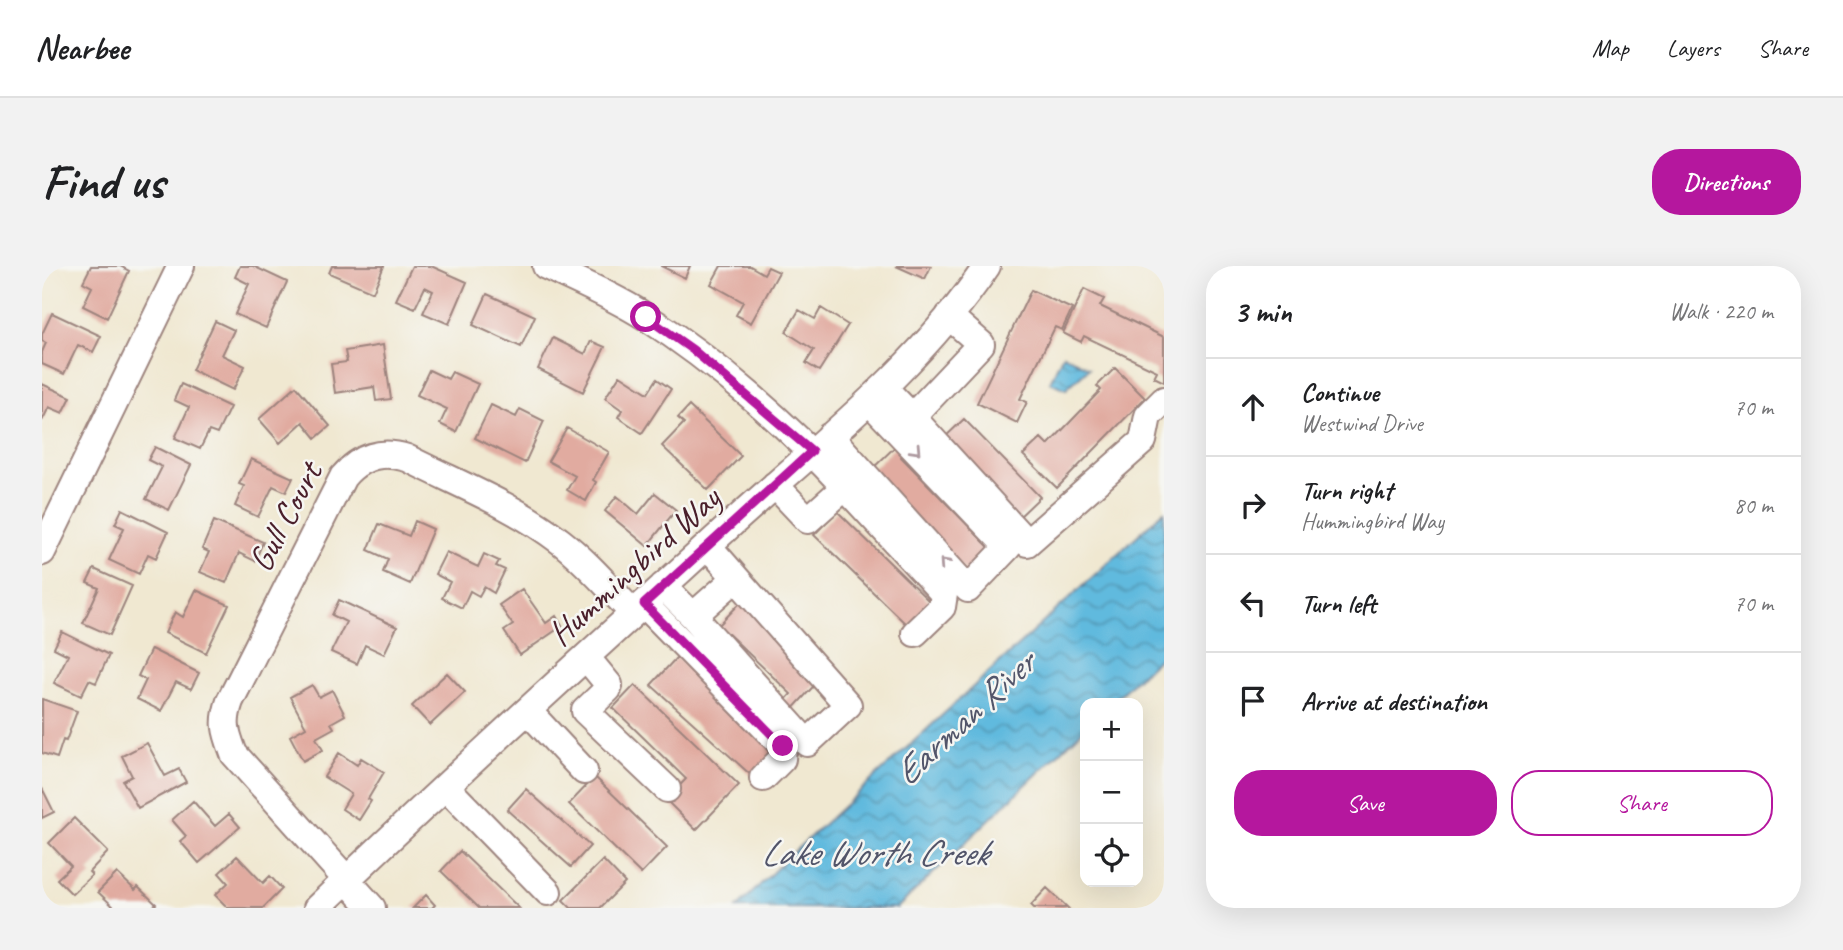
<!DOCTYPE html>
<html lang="en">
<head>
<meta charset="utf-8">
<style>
	body { margin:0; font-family:Caveat,sans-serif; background:#f2f2f2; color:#202124 }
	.controls { position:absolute; right:21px; bottom:21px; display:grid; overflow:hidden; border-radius:14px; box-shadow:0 7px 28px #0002 }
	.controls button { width:63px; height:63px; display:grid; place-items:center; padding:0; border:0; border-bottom:2px solid #e0e0e0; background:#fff; color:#202124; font:35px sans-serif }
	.stop { position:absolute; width:21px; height:21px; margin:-16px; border:5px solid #b5179e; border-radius:50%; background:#fff }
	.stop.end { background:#b5179e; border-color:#fff; box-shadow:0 2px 7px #0008 }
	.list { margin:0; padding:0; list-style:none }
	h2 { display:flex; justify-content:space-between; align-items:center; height:91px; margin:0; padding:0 28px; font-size:30px }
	h2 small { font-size:23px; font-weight:400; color:#757577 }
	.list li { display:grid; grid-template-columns:46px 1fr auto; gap:21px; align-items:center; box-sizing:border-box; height:98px; padding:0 28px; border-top:2px solid #e0e0e0 }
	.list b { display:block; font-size:26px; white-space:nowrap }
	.list p { margin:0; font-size:23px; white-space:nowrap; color:#757577 }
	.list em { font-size:23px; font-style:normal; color:#757577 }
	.actions { display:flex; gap:14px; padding:21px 28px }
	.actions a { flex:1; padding:16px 0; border:2px solid #b5179e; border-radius:28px; text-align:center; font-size:24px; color:#b5179e }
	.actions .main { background:#b5179e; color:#fff }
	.icon { flex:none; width:38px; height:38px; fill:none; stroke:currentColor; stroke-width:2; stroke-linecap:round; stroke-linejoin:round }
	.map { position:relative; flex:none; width:1122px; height:642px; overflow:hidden; border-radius:28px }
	header { display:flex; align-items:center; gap:42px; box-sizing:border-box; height:98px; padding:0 35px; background:#fff; border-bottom:2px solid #e0e0e0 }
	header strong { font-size:33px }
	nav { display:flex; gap:38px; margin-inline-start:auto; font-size:24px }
	.intro { display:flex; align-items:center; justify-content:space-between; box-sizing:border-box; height:168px; padding:0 42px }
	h1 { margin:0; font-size:49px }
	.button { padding:18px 32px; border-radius:28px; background:#b5179e; color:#fff; font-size:24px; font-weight:700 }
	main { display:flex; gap:42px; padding:0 42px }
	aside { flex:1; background:#fff; border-radius:28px; box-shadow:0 7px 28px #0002 }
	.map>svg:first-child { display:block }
	.water { fill:url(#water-waves); stroke:#566c84; stroke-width:2 }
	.building { fill:#e1aba0 }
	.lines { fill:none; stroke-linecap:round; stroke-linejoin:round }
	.minor-casing { stroke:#9d847e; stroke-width:30 }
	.minor { stroke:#fff; stroke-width:26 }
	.oneway { stroke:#ae9aa0 }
	.route { stroke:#b5179e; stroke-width:9 }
	.labels { text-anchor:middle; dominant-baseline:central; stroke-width:5; stroke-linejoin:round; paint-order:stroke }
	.street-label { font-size:35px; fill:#4a1f2b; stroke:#f6f6f2 }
	.water-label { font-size:37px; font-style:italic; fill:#52556a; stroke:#f6f6f2 }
</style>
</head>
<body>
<header>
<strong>Nearbee</strong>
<nav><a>Map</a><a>Layers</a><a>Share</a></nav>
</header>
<div class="intro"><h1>Find us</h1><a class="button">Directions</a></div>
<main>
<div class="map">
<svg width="1122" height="642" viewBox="0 0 1122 642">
	<defs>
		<pattern id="water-waves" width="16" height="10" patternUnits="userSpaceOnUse" patternTransform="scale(1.75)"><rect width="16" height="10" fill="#61bade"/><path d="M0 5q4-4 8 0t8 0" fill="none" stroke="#5297b4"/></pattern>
	</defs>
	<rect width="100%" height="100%" fill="#f6f6f2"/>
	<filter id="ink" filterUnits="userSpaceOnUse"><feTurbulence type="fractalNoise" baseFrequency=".0143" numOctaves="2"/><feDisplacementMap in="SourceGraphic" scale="14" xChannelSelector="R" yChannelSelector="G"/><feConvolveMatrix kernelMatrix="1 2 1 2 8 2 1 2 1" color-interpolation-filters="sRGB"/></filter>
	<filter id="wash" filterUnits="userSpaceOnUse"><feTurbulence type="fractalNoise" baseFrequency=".00686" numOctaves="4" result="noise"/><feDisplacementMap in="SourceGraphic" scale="28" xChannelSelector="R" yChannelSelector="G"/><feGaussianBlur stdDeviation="1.57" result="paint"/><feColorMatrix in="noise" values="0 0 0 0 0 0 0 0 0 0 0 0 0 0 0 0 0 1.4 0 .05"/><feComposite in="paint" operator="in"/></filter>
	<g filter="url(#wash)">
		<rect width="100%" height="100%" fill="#f0e8d1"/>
		<path class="water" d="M1021,88L1047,102L1024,123L1008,116Z
			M1122,245V387L1069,437H1043V462L855,642H695L743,594Z"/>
		<g id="blocks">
			<path class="building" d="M49,0H78L87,5L65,52L41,40L50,21L41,16Z
				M198,0H211L245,16L224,62L193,48L207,18L193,11Z
				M290,0H342L331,26L287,7Z
				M370,0H389L425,16L407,58L381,47L391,25L383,21L373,42L354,34Z
				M619,0H648L643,12Z
				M679,0H708L722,8L726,1L737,6L709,57L694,49L701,36L669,18Z
				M854,0H889L883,13Z
				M1042,23L1062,33L1058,40L1122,71V116L1112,111L1115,105L1042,70L1039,76L1021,67Z
				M989,24L1030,43L1020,64L1013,61L978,133L985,136L975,157L935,137Z
				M445,28L493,50L479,81L431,59Z
				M779,42L806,59L777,105L764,97L772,84L744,66L757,44L773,53Z
				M10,47L59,70L51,86L36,79L22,108L0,98V86L4,77L0,75V68Z
				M173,55L192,64L180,89L203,100L191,124L150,104Z
				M511,72L543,88L549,75L563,81L541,126L496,103Z
				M341,79L349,133L334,135L332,121L293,127L289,98L305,96L303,85Z
				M1073,102L1103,132L1015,222L981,189L999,172L1006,179L1059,124L1055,120Z
				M387,104L406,113L410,106L436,118L414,166L398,158L405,143L375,129Z
				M578,109L606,127L615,113L629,123L600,167L576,151L580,144L563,132Z
				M0,118L29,131L21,147L7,141L0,155Z
				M139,118L188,141L175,168L167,165L158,183L133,172L147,141L132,134Z
				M254,120L288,160L274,172L261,156L238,177L217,153Z
				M449,139L474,151L478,143L502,155L483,197L433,172Z
				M647,140L699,190L666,224L620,180L642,157L636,152Z
				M922,153L998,231L975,253L899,175Z
				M525,162L567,186L551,214L554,216L544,235L525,224L533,210L506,195Z
				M860,174L868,182L859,191L942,276L948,269L956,277L925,307L827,206Z
				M113,181L149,199L127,244L104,233L120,201L106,194Z
				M209,193L251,212L244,226L231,220L216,251L193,240L202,220L197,218Z
				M613,227L634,244L605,280L563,245L575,230L596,248Z
				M80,243L126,266L114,292L106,288L97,308L67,294L82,262L73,258Z
				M795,245L890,338L867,361L772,269Z
				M172,255L221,276L213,295L197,287L184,317L158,306L167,286L160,283Z
				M373,255L391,263L368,318L341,306L346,293L326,284L337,258L367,270Z
				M404,286L436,301L442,288L457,295L454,300L463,304L452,327L442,321L437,330L428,325L420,342L400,332L408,316L393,308Z
				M52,303L90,320L68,369L41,357L57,322L45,317Z
				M480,323L504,357L514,350L520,360L478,389L462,365L471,359L457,339Z
				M154,324L187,339L164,387L123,367L133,346L141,351Z
				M297,334L355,361L342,388L323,379L315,398L289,386L304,356L290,349Z
				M699,336L779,412L747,447L739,439L749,428L677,359Z
				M20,366L67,389L54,417L47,414L39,430L12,417L26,389L12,382Z
				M109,383L157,407L149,423L134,416L119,445L95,433L104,414L96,410Z
				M635,391L735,482L710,510L609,419Z
				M405,407L423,426L388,459L370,440Z
				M270,419L277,431L290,424L303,449L289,457L292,462L274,472L281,484L261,495L248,470L264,461L248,431Z
				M593,419L697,519L654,564L624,534L644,513L571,442Z
				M0,433L35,445L24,475L21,474L15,492L0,487Z
				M105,477L123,510L137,503L144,516L96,542L81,515L90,510L80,490Z
				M297,487L315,499L319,492L342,506L326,533L329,535L317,554L300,543L309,528L282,511Z
				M553,511L625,581L599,608L527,538Z
				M0,522L12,546L0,552Z
				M484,523L548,580L529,601L465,544Z
				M151,535L173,560L187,548L198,561L157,597L138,575L144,570L130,554Z
				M32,552L66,586L47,606L50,609L30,628L15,613L29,600L7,577Z
				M418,585L477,642H437L399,605Z
				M195,590L221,617L228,610L240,623L221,642H186L173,629L186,617L177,607Z
				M561,594L583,617L558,642H529L521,634Z
				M75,607L93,624L96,621L114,638L110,642H73L56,626Z
				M1005,622L1026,642H992L989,639Z
				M384,629L393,639L390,642H371Z"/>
		</g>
	</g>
	<g filter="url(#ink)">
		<use href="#blocks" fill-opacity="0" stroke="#9d847e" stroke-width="2"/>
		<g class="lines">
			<defs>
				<path id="minor" d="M504,0C538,16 573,31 604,51C674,96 747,160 803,221
					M842,122L870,151L939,78L907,50
					M870,151L985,277L1101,175L1106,150L1122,134
					M788,170L926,323L966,281L827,135
					M733,219L766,254L803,221L902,328L900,341L873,367
					M0,286L139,0
					M621,320L651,350L694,312L666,280
					M602,338L741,480L740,493L721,512
					M651,350L765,477L806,439L694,312
					M544,391L567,419L566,423L543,445L625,523
					M486,445L542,505
					M404,521L506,626
					M275,642C409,513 547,388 684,263C775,180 876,103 945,0
					M330,642L192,488C184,466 180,458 188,435L301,211C318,190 340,184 365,192C416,218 473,240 518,275C545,296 567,322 591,347"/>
			</defs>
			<use href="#minor" class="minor-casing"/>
			<use href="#minor" class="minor"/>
		</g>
		<defs><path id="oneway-chevron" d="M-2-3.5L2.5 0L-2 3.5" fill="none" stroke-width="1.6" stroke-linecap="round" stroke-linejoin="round" transform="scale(1.75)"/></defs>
		<g class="oneway">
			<use href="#oneway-chevron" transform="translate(874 184) rotate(47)"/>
			<use href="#oneway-chevron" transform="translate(902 297) rotate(-132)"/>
		</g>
	</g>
	<g class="lines" filter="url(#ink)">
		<path class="route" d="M604,51L651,84L770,185L602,338L741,480"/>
	</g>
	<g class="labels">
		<g class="street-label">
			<text transform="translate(243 251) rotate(-62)">Gull Court</text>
			<text transform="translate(592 300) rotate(-42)">Hummingbird Way</text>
		</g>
		<g class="water-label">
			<text transform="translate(922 452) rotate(-43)">Earman River</text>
			<text x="832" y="586">Lake Worth Creek</text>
		</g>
	</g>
</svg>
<div class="controls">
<button>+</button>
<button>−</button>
<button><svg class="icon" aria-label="locate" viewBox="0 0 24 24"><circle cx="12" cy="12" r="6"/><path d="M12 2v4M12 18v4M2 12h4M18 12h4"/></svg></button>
</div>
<div class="stop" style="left:604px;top:51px"></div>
<div class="stop end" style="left:741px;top:480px"></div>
</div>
<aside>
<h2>3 min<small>Walk · 220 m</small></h2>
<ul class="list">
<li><svg class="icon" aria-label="ahead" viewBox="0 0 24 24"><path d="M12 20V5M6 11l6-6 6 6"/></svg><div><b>Continue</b><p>Westwind Drive</p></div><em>70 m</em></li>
<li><svg class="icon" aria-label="right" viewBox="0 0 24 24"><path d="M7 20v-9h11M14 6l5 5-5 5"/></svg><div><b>Turn right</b><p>Hummingbird Way</p></div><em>80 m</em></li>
<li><svg class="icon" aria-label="left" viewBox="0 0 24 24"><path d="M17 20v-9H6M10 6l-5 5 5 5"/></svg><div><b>Turn left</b></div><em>70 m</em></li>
<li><svg class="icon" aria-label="arrive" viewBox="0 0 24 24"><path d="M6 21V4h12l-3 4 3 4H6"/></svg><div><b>Arrive at destination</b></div></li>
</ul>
<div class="actions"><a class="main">Save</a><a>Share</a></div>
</aside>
</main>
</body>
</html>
